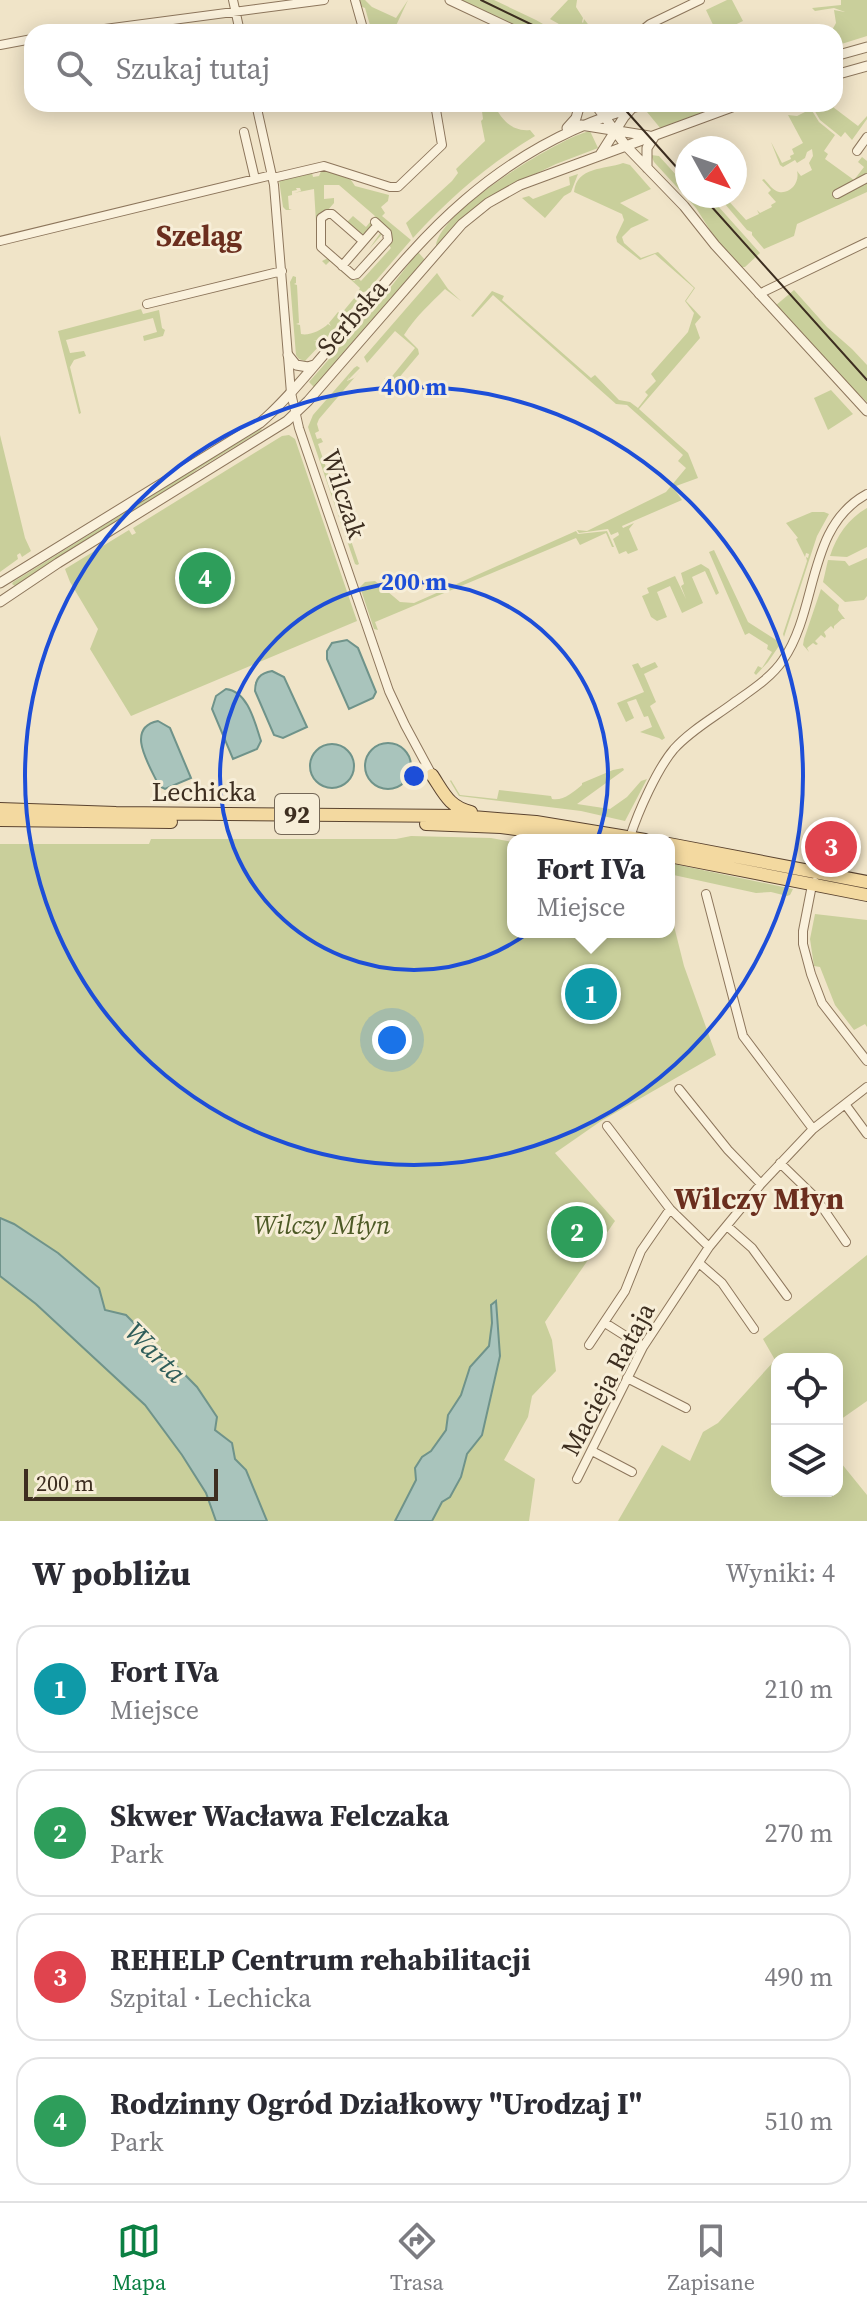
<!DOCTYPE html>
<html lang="pl">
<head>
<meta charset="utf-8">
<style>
	body { margin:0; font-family:"Source Serif 4",serif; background:#f2f2f3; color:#2b2b33 }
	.controls { position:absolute; right:24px; bottom:24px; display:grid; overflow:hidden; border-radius:16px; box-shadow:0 4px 20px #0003 }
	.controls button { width:72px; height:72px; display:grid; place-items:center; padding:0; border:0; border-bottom:2px solid #e1e1e2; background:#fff; color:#2b2b33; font:40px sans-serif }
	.compass { position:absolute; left:675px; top:136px; width:72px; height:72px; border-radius:50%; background:#fff; box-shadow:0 4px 20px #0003; rotate:130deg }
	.scale { position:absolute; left:24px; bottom:20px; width:194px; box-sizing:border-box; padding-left:8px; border:4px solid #3d2e20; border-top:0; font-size:22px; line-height:28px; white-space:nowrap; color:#3d2e20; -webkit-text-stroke:6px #f7eed8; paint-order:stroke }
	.you { position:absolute; left:392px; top:1040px; width:28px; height:28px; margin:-20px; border:6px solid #fff; border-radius:50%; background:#1a73e8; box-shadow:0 0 0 12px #1a73e833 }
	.badge { display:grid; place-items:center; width:52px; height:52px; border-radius:50%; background:#0b8043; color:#fff; font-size:26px; font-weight:700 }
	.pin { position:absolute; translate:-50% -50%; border:4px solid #fff; box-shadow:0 2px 8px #0006 }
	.popup { position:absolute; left:507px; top:834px; width:168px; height:104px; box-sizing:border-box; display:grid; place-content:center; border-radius:16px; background:#fff; filter:drop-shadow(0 2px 6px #0005); font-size:26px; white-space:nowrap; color:#7c7c81 }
	.popup b { font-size:30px; color:#2b2b33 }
	.popup::after { content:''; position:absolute; left:50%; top:100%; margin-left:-16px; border:16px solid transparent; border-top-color:#fff }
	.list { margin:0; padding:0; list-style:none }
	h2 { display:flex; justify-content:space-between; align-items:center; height:104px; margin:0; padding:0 32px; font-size:34px }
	h2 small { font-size:26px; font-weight:400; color:#7c7c81 }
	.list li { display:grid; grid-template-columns:52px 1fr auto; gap:24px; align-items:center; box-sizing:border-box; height:128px; margin:0 16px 16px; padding:0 16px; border:2px solid #e1e1e2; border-radius:24px }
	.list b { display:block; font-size:30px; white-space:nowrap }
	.list p { margin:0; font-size:26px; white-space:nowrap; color:#7c7c81 }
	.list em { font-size:26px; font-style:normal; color:#7c7c81 }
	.icon { flex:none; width:44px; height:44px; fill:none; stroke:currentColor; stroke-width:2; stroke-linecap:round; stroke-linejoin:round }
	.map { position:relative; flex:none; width:867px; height:1521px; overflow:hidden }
	.search { position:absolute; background:#fff; box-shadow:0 4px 20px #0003; left:24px; right:24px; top:24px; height:88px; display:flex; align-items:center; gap:20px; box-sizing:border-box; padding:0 28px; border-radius:24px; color:#7c7c81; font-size:30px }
	.sheet { height:680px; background:#fff }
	nav { display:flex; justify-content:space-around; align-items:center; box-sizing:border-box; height:112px; border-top:2px solid #e1e1e2; background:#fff; font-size:22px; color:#7c7c81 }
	nav a { display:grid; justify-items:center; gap:4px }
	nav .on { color:#0b8043 }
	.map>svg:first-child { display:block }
	.green { fill:#c9cf9b }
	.water { fill:#a9c4bc; stroke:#6f938a; stroke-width:2 }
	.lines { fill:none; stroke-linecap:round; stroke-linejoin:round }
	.minor-casing { stroke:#8d765c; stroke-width:10 }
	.tertiary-casing { stroke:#8d765c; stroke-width:11 }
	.primary-casing { stroke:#5b4430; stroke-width:14 }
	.minor { stroke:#faf1dc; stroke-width:8 }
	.tertiary { stroke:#faf1dc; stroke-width:9 }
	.primary { stroke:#f3d9a0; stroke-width:12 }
	.tram { stroke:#3d2e20; stroke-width:2 }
	.ring { fill:none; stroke:#1d4ed8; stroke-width:4 }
	.labels { text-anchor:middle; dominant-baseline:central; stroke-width:6; stroke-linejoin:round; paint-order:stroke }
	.shield { fill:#f7eed8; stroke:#756857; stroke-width:2 }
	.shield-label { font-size:24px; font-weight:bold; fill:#3d2e20 }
	.street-label { font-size:26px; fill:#3d2e20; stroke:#f7eed8 }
	.park-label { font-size:26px; font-style:italic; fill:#4d5a26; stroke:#f7eed8 }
	.water-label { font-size:28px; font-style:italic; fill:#2f5d5a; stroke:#f7eed8 }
	.quarter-label { font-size:30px; font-weight:bold; fill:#6b2e1e; stroke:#f7eed8 }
	.centre { fill:#1d4ed8; stroke:#f7eed8; stroke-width:4 }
	.ring-label { font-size:24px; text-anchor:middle; font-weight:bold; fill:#1d4ed8; stroke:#f7eed8; stroke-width:6; stroke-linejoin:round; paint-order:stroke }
</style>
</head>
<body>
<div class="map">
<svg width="867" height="1521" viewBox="0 0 867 1521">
	<rect width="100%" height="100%" fill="#f0e4c8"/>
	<path class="green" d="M358,0H365L372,7L396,18L408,0L393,32H372L365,8L360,6Z
		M460,0H494L536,20L557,32H527Z
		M568,0H577L576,7L583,18L582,22L583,23L584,19L594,32L576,27L566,28L550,19Z
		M727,0H732L743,21L720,32L716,31L706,10Z
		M841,0H867V36L835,46V32H831L836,23L834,10L845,12L834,8L815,11L812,8L841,5Z
		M481,104H493C502,119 511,132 530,130L535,136C489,164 450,197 413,238L406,223L452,181L458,173L456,169L485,141L481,121L483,119Z
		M680,104H728L661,129L647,112Z
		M821,104H829L858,126L867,116V119L852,140L845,132L841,137L820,120L813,108Z
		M811,109L819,122L835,135L824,151L828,154L825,159L854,180L864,167L858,162L862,157L867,161V175L863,183L865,186L864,183L867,181V192L797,224L794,236L764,249L752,235V232L747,230L719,197L724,196L746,220L759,214L757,210L760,213L772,207L771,205L776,202L768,193L771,190L762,180L764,179C768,183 773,191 779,192C791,194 800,182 797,171L801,176L812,170L809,163L813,156L812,149L807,152L805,158L797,163L795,160L783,167L780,165L771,142L782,163L791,159L790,156L794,154L792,149L803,143L788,115L797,116Z
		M590,131L598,148L556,164L510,186L436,247C435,214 560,137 590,131Z
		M651,155L659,156L687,187V196H709L760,253L745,267H740L715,238L696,208L654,162Z
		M623,163L630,165L651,189L620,203L649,220L631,228L622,237L624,243L641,258L658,252L695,288L686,301L701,317L695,324L700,338L639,409L688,453L698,478L676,486L675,490L682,500L622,526L623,528L634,523L629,529L638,550L628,554L626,551L619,554L613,539L619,535L618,532L611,535L608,529L579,533L577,530L587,531L666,492L686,468L678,461L683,455L627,405L616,404L493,295L473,317L471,316L492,291L504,296L502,300L591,378L595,375L619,400L630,402L638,408L648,395L645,392L656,381L651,374L688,332L694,313L685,301L694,288L655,254L640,260L617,242L616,237L624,220L622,214L574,192C577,166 604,170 623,163Z
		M322,169L349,177L355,186L389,195L388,201L381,207L385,213L382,216L411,240L367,291L357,294L360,288L330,261L326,265L322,261L328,258L354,281L358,278L361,281L391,248L389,245L393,241L390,232L383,233L369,249L381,232L373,226L362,235L346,223L353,216L366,227L375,216L339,185H324V199L334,198V203L327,211L319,239H317L314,189L294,193L301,191L300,188H296L297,190L292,191V195L288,196L289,209L292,210H286L283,207L279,180L312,173L313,177L319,176Z
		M578,174L571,192L564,196L545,218L522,198L529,196L533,199L570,185L569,177Z
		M418,252L425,260L315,388L309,382L383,297Z
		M437,273L448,289L461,301L445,289C430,304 416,316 404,335L418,349L419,354L392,386L384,378L389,380L415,348L395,331L367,363L364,357Z
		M293,276L296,277V283L294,284L297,285L299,323L296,324L300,325L301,334C309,336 322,330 328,324L331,326L329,323L338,312L341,314L356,296L365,293L323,342L313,340L322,343L305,361L299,359L296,355L290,282Z
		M794,290L827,327L852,349L867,365V402L837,374L775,306Z
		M141,309L143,314L159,310L162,328L165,330L163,336L144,341L143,336L157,332L153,318L66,340L70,353L84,351L86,356L74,360L70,367L81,413L79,414L58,331Z
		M357,366L360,368L348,380L350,375L347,381L354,378L361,370L319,419L317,424L319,431L315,433L317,439L321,438L323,442L318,444L359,564L357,565L355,564L308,427L313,415L354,368Z
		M831,390L853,414L828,430L814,398Z
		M261,429L262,430L198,469L177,485L15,586L12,584L13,582C96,531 177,479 261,429Z
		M0,435L25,538L31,551L22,557L20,553L17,555L18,559L0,572Z
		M289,435L295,439L357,621L131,716L90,649L98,629L70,582L65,569L129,530L132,535L136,533L133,528L282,436Z
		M867,508V547L847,557L830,556C837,535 848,519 867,508Z
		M812,512H824L829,514L817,536L784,637L783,634L807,561L806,557L808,558L809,554L806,553L805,557L796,539L798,538L786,523Z
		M576,531L578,534L607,531L614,547H612L606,533L580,545L576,538L375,622L378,630L374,629L360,587L365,582L375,581L400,602L414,603Z
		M714,550L748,622L781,643L768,662L756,675L754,673L758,666L762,668L772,652L767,649L768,645L749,633L745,635L709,552Z
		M867,558V596L864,600L845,602L823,582L828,560L845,561L849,566Z
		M701,564L709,569L719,593L716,595L705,571L692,577L703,603L682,613L670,586L657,592L667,617L657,621L651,617L642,596L649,593L647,588L675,576L686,599L681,586L684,584L681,573Z
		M821,589L839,605L838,610L845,619H842L834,626V629L831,626L824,632L826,636L825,638L821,635L815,641L818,644L816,645L813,643L807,648L809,652L803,645L804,639Z
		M655,662L658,667L644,674L656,702L650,706L665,738L662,740L659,738L640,732L652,727L648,716L644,717L636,699L627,702L634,718L626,722L617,703L644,692L632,665L638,663L641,668Z
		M623,768L624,770L577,804L610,809L627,797L641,781L647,779L625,821L581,811L459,796L450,781L451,780L460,795L497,799L499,790L551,796L552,799C564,801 573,792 582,785V783L613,770Z
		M411,836L491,838L513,842V932H669V906L684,966L716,1055L601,1121L555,1153L615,1221L545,1322L552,1340L556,1371L532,1396L528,1417L504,1460L535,1479L529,1521H267L246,1470L235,1459L232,1443L215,1430L105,1310L99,1288L58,1253L15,1224L0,1218V844H149L151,839H396Z
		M669,863L793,889L790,895L787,896L771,892L756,893L669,874Z
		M815,914L867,920V1027L865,1024L854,1030L835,1005L820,967L814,966L810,939Z
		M867,1255V1401L837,1422V1359H777V1491H837V1458L867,1495V1521H618L662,1445L690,1461L703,1432L718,1423L775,1360L763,1339Z
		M0,1276L36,1304L145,1405L182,1455L206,1493L216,1521H0Z"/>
	<path class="water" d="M347,640L358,648L376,692L373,698L349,709L327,659V651L332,643Z
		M272,671L284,677L307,727L283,738L274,735L255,691C255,679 260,673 272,671Z
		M226,689C248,691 255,723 261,741L257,749L233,759L212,709L216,696Z
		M158,721L170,728L191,778L165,789L159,786C150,766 124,728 158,721Z
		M365 766a23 23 0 1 1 46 0a23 23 0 1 1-46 0Z
		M310 766a22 22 0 1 1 44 0a22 22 0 1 1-44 0Z
		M0,1218L14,1224L58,1253L99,1288L105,1310L126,1315L197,1387L217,1417L215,1430L232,1443L235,1459L246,1470L267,1521H216L206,1493L182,1455L145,1405L36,1304L0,1276Z
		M496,1301L500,1356L482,1435L467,1454L461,1477L450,1497L442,1502L432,1521H395L416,1480L415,1468L422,1457L431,1451L446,1430L448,1415L461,1395L470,1367L489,1346L492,1323L491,1305Z"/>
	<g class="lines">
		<defs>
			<path id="minor" d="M233,0L240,32
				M355,0L364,32
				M82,32L324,0
				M640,32L650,24L700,0
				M0,45L32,39
				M256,104L274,185L291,393L299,428L389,691L405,725L432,775
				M244,132L255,179
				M857,151L867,137
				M273,178L324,166L390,187H398L442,145L435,104
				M837,194L867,178
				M0,241L272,175
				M363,241L332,214H327L321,218V247L353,275L357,274L388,240L387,233L375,222
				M342,266L374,229
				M759,294L867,242
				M147,304L282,271
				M630,837C638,812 657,769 674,749C690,731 713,718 732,704C750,691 771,678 783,660C819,608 806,527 867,494
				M815,882L812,885L803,931V944L811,974L822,1003L867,1061
				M706,894L743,1036L813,1129
				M679,1089L728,1150L761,1184
				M845,1104L867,1134
				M607,1126L670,1209L709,1247
				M780,1163L816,1198L846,1242
				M727,1226L752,1248L787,1296
				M699,1263L722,1283L754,1329
				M605,1323L643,1347
				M589,1345L625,1291L641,1251L670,1209
				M627,1378L686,1408
				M592,1451L632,1472
				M577,1479L643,1347L709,1247L761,1184L813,1129L867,1087"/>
			<path id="tertiary" d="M450,0L518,32
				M835,56L867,47
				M835,75L867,66
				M595,104L626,146L684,206L715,245L867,411
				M581,125L649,136
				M567,128L576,118L580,104
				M600,155L624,117L632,108
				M647,168V148L654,137
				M288,355L296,365L308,367L314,365
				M0,583L260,423C288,399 310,370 334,343C376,294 416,242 465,200C518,154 579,122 646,104
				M0,602L58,563L287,421L308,401L462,224L488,203L520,185L740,104"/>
			<path id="primary" d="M432,775C444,793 449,807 471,812
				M0,809L116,813L460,816L536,822L645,840
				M0,820L171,822
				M426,824L501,827L593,840
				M669,844L867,882
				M669,856L867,895"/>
		</defs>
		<use href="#minor" class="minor-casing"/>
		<use href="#tertiary" class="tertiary-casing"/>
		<use href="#primary" class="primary-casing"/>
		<use href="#minor" class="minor"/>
		<use href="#tertiary" class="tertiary"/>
		<use href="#primary" class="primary"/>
		<path class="tram" d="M481,0L547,32
			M620,104L687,179
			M702,196L867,380"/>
	</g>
	<g class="ring">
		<circle cx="414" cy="776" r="194"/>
		<circle cx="414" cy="776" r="389"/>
	</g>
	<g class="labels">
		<rect class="shield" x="275" y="794" width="44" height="40" rx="6"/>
		<g class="shield-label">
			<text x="297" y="814">92</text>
		</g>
		<g class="street-label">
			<text transform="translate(352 317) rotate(-49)">Serbska</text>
			<text transform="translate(344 494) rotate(72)">Wilczak</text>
			<text x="204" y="792">Lechicka</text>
			<text transform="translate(608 1379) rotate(-62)">Macieja Rataja</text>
		</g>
		<g class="park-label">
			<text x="322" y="1225">Wilczy Młyn</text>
		</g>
		<g class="water-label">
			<text transform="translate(156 1352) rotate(45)">Warta</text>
		</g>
		<g class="quarter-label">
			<text x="199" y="235">Szeląg</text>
			<text x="759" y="1198">Wilczy Młyn</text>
		</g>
	</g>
	<circle cx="414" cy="776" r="12" class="centre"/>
	<g class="ring-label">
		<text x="414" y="395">400 m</text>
		<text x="414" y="590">200 m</text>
	</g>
</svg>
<div class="controls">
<button><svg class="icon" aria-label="locate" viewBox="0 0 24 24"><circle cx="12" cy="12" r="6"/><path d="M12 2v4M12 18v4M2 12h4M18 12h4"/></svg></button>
<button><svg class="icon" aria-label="layers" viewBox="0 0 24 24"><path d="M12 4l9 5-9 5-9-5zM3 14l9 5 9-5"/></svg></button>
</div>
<svg class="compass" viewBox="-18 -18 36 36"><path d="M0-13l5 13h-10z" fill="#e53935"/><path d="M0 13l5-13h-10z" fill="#7c7c81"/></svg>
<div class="scale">200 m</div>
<div class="you"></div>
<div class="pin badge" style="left:591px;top:994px;background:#0f9aa8">1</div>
<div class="popup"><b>Fort IVa</b>Miejsce</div>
<div class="pin badge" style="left:577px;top:1232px;background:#2e9e5b">2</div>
<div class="pin badge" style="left:831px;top:847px;background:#e0444e">3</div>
<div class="pin badge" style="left:205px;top:578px;background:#2e9e5b">4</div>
<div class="search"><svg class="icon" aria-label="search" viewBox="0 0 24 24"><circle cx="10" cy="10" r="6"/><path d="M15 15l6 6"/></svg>Szukaj tutaj</div>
</div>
<section class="sheet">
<h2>W pobliżu<small>Wyniki: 4</small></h2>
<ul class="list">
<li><span class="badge" style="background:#0f9aa8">1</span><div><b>Fort IVa</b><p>Miejsce</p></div><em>210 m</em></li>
<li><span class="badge" style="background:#2e9e5b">2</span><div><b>Skwer Wacława Felczaka</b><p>Park</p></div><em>270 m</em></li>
<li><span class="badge" style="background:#e0444e">3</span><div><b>REHELP Centrum rehabilitacji</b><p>Szpital · Lechicka</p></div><em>490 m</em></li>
<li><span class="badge" style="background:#2e9e5b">4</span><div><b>Rodzinny Ogród Działkowy &quot;Urodzaj I&quot;</b><p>Park</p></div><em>510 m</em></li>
</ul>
</section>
<nav>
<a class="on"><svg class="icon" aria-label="map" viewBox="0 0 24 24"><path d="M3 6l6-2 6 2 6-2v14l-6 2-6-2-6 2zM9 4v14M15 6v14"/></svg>Mapa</a>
<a><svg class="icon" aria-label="directions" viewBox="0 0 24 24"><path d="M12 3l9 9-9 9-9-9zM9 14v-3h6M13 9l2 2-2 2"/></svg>Trasa</a>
<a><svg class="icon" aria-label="saved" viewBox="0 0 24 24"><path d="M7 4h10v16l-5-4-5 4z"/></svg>Zapisane</a>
</nav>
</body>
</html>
